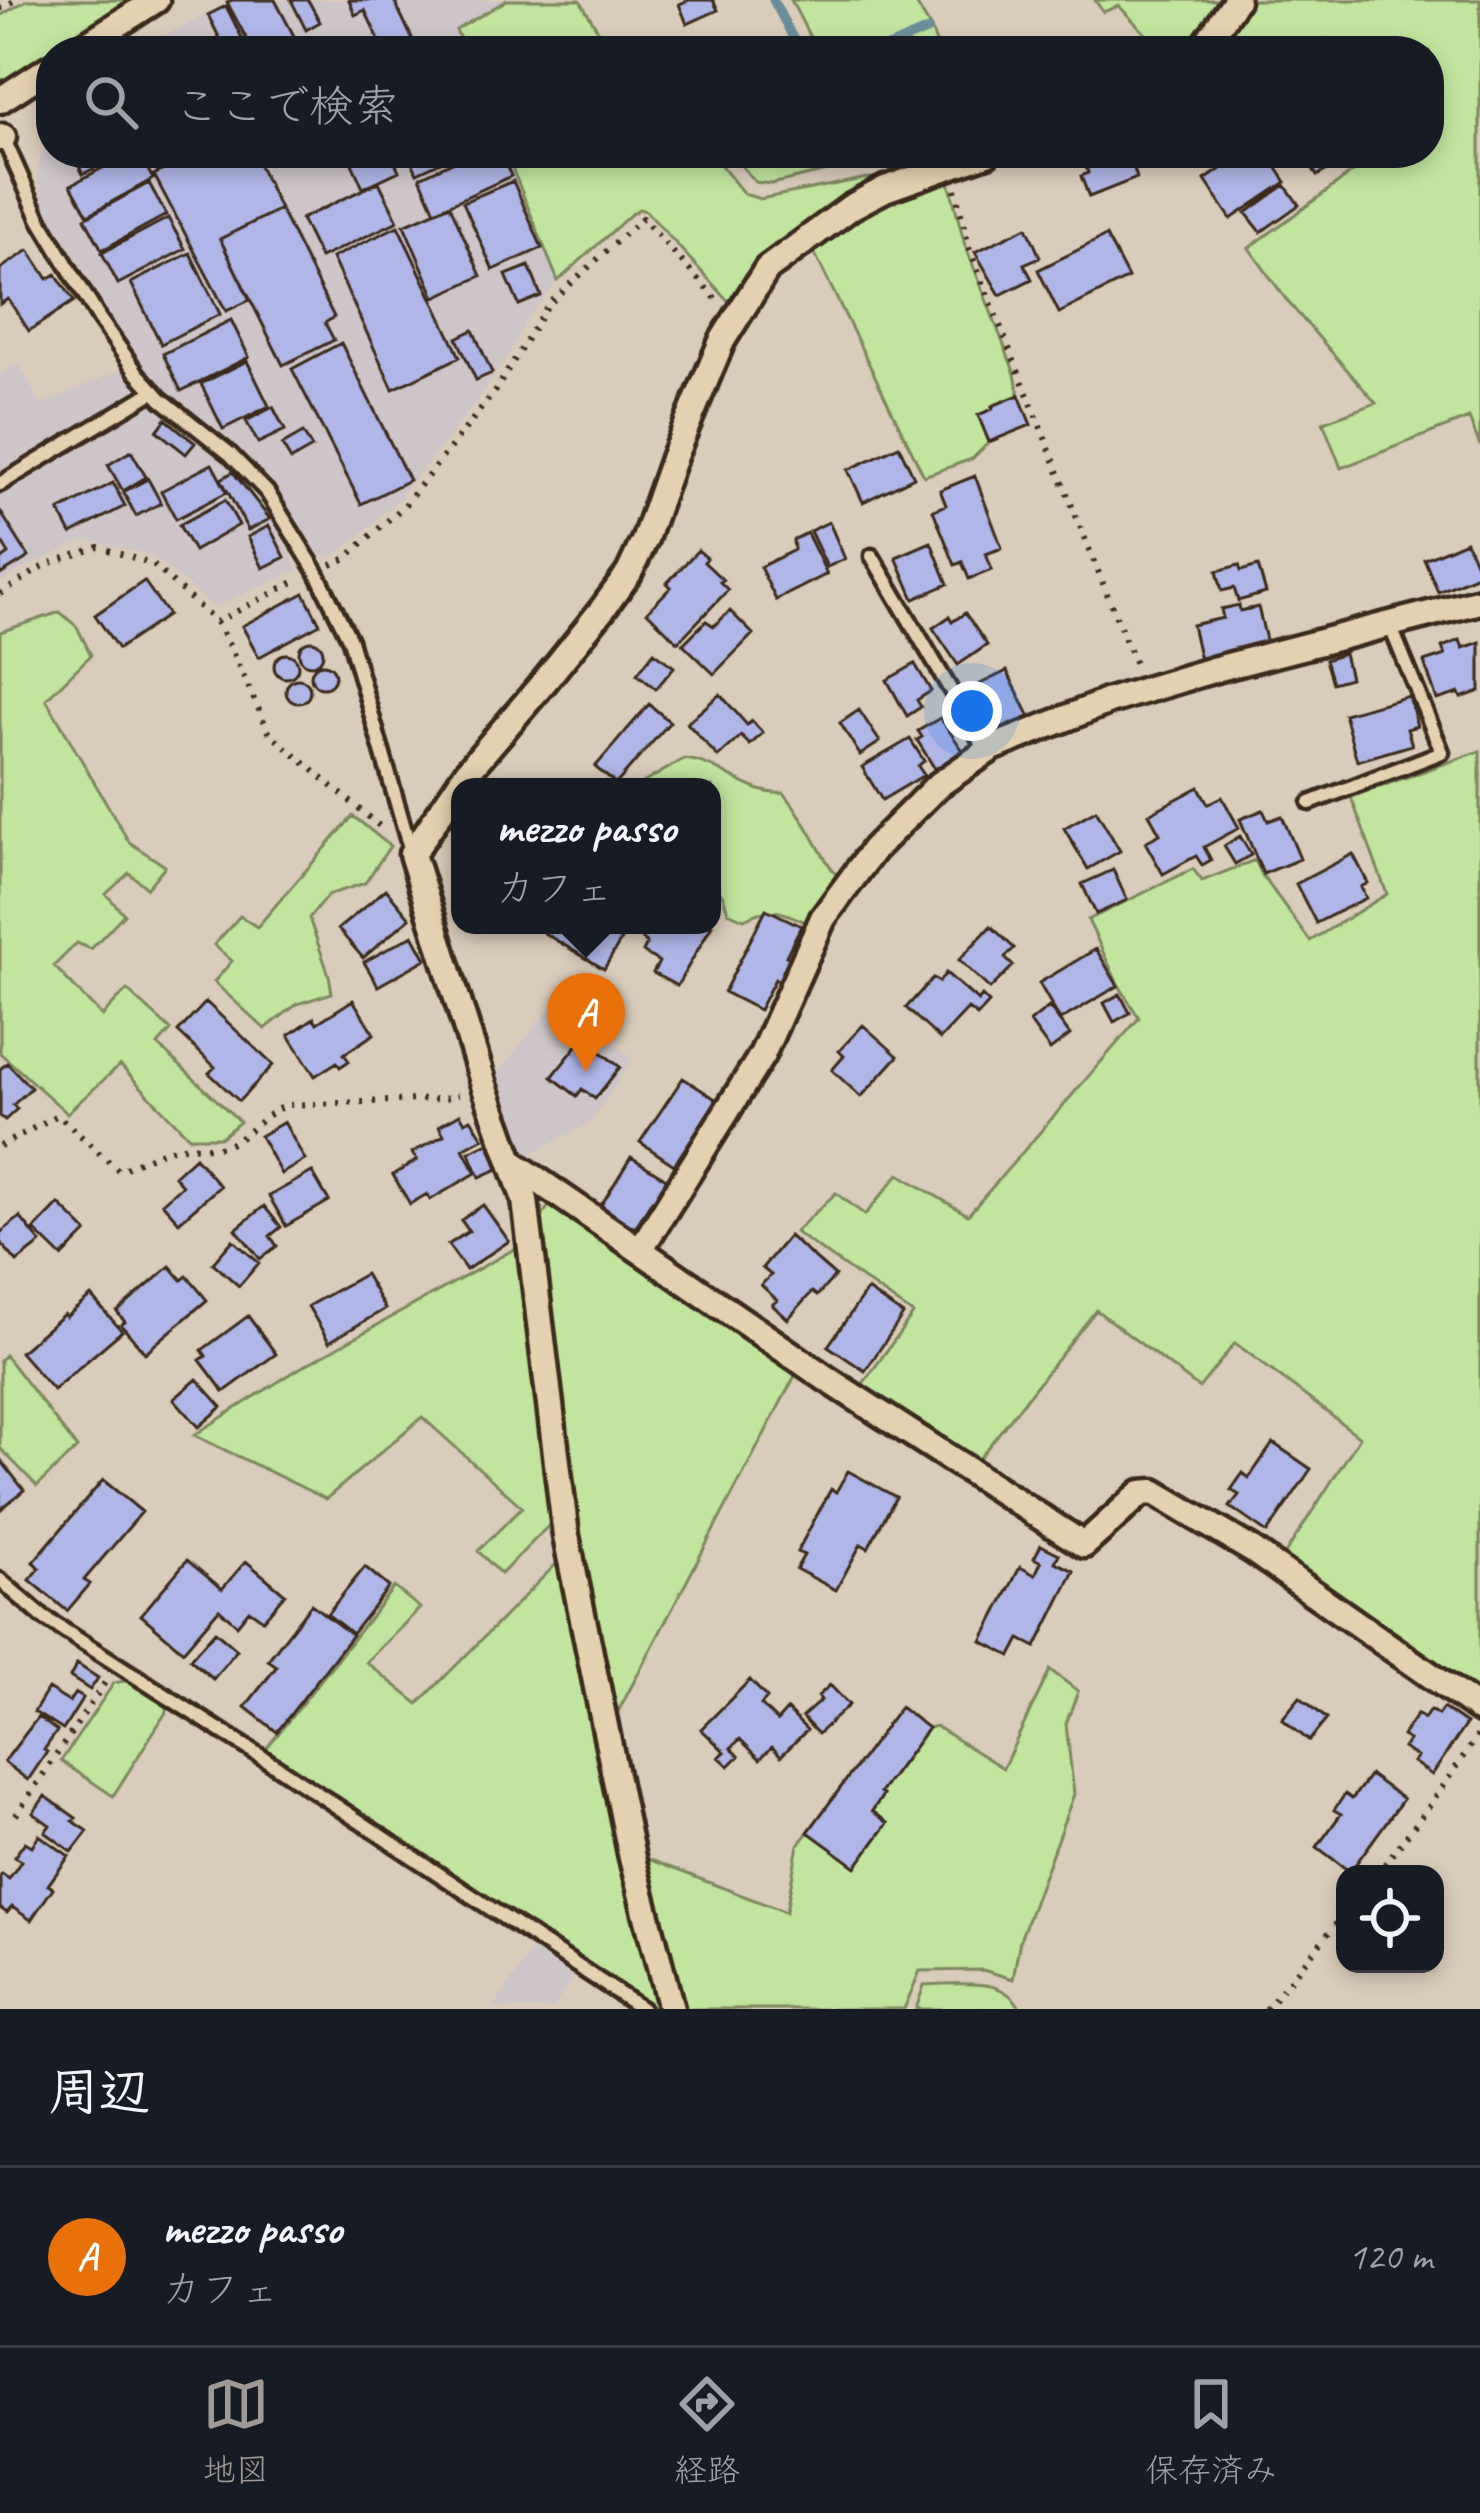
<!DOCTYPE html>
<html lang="ja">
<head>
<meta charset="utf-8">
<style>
	body { margin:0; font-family:Caveat,"Klee One",sans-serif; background:#242831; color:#f1f3f6 }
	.controls { position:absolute; right:36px; bottom:36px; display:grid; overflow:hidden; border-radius:24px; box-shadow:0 6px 18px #0003 }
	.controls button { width:108px; height:108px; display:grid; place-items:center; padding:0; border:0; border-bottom:3px solid #363941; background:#171b24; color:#f1f3f6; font:60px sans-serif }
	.you { position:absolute; left:972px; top:711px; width:42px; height:42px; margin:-30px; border:9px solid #fff; border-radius:50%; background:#1a73e8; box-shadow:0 0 0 18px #1a73e833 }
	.badge { display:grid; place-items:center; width:78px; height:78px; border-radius:50%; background:#9f9995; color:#fff; font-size:39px; font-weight:700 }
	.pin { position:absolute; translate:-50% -99px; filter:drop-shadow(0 3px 6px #0008) }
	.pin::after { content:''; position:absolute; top:63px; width:42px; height:36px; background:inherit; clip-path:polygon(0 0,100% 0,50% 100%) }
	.popup { position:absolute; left:451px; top:778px; width:270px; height:156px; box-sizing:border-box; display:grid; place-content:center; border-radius:24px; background:#171b24; filter:drop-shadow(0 3px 9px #0005); font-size:39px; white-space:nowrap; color:#9ea1a6 }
	.popup b { font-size:45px; color:#f1f3f6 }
	.popup::after { content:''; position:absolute; left:50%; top:100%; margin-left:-24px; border:24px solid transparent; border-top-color:#171b24 }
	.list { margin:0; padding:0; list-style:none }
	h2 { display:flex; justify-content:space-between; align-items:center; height:156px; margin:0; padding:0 48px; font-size:51px }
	h2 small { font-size:39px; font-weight:400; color:#9ea1a6 }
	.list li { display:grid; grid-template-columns:78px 1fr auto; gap:36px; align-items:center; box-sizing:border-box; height:180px; padding:0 48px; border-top:3px solid #363941 }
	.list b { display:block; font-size:45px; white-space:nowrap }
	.list p { margin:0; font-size:39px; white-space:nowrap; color:#9ea1a6 }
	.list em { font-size:39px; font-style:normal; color:#9ea1a6 }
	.icon { flex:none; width:66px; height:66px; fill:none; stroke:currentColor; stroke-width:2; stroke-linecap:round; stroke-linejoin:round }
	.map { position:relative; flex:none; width:1480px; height:2009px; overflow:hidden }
	.search { position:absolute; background:#171b24; box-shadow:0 6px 18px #0003; left:36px; right:36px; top:36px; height:132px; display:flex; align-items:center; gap:30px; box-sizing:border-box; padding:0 42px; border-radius:48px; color:#9ea1a6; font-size:45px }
	.sheet { height:336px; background:#171b24 }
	nav { display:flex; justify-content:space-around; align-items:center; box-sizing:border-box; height:168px; border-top:3px solid #363941; background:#171b24; font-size:33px; color:#9ea1a6 }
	nav a { display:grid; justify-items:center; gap:6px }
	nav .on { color:#9f9995 }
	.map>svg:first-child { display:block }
	.built { fill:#cdc5c8 }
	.green { fill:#c1e59f; stroke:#7e885e; stroke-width:3 }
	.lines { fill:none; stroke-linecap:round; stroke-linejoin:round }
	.stream { stroke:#6b8e9a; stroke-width:9 }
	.building { fill:#b0b6e7; stroke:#3b2a1e; stroke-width:3 }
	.lane-casing { stroke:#3b2a1e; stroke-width:21 }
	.street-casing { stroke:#3b2a1e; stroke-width:33 }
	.path { stroke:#3b2a1e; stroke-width:6; stroke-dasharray:3 9; stroke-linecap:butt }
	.lane { stroke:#e5d1af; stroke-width:12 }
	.street { stroke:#e5d1af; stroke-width:24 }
</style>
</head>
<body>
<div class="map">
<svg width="1480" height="2009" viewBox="0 0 1480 2009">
	<rect width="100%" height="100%" fill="#daccba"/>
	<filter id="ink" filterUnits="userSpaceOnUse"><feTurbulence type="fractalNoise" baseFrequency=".00833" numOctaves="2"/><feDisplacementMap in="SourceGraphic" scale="24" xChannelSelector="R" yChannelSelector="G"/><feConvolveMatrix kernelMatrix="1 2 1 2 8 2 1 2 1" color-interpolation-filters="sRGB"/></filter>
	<g filter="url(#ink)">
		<path class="built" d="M226,0H507L457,30L465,51H140L142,47L222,7Z
			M51,142V153H506L558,281L527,319L510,352L478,400L399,499L357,538L336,554L326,558L314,553L273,488L243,454L158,384L128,347L59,233L42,200L37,175L41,155Z
			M19,364L41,405L122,369L145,398L244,480L277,527L298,570L214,607L151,555L85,540L20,570L0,583V373Z
			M559,998L632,1059L590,1123L522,1158L493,1078Z
			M535,1946L567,1968L565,1973L573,1978L552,2009H493Z"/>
		<path class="green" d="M27,0H139L58,51H51V55L0,87V16Z
			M507,0H580L610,51H465L456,30Z
			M791,0H914L931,29L939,51H817Z
			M1095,0H1225L1189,51H1162L1119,6L1103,12Z
			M1247,0H1480V446L1469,418L1341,468L1323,422L1376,403L1288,302L1249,248L1379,153H1429V51H1334L1328,39L1309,51L1211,50Z
			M506,153H669L676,163L696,153H711L744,194L760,199L867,178H891L733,306L646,211L639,209L630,215L558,281Z
			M731,153H945L943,157C919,166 893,159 867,163C835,168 803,177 771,184L755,182Z
			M948,178L964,242L1015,374L1019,395L992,406L993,409L979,415L989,442L972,459L924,476L811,246L860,211Z
			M60,612L77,627L91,655L46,699L129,842L165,866L147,888L129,873L106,894L124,914L91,949L77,943L54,966L102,1016L127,990L171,1030L158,1045L240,1122L221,1137H189L120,1065L67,1113L0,1053V632Z
			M1480,751V1701L1281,1560L1360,1437L1235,1343L1199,1388L1096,1310L973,1466L860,1388L913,1314L795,1232L836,1193L865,1215L899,1174L968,1215L1139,1018L1117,982L1088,920L1193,869L1202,881L1255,860L1262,875L1310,941L1387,894L1351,797Z
			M684,759C721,762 747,796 784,793C808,821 818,853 840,880L811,925C785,912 772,905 744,919L728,912L723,896L712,882V787H636Z
			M353,816L390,846L365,883L328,895L309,918L329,975L332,993L297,1004L265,1029L214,982L232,961L214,945L240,916L257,927Z
			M557,1203L798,1370L619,1710L607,1691L575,1515L539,1220L549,1206Z
			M520,1246L554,1520L501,1574L478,1551L522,1507L422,1417L326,1499L194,1435L300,1368Z
			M5,1355L77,1448L37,1486L0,1448V1360Z
			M561,1559L605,1789L659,2006L656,2009L266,1749L394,1587L420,1608L366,1662L418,1704Z
			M1050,1670L1078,1691L1066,1724L1074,1794L1020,1940L1013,1979L983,1970L920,1971L904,2009H684L643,1857L786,1912L798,1845L808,1832L856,1866L888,1823L872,1811L883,1796L880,1793L928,1728L935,1726L1003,1768Z
			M130,1680L170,1706L113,1796L61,1761L114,1683Z
			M943,1984C974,1984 1004,1979 1021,2009H916L924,1985Z"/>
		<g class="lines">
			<path class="stream" d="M773,0L800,51
				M879,51L928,30"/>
		</g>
		<path class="building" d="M232,0H275L302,51H253L227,2Z
			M291,0H308L320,22L306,30Z
			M349,0H394L418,51H384L365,10L355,15Z
			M689,0H713L718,10L687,24L679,4Z
			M226,6L246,46L236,51H226L208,15Z
			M1104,36L1108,51H1065L1064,47Z
			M72,153H124L83,174Z
			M130,153H139L153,179L88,215L71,185Z
			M196,153L201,163L223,153H253L280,209L220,239L250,300L226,311L154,175Z
			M362,153H391L399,171L363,188L350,159Z
			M408,153H460L417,173Z
			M472,153H501L511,176L435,211L420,177Z
			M1086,153H1146L1147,156L1132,163L1137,178L1089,197L1081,176L1088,173L1082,155Z
			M1244,153H1267L1286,182L1231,219L1205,180Z
			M1304,153H1348L1350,157L1317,176Z
			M513,181L542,248L493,270L463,202Z
			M379,182L398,221L320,258L301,219Z
			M149,183L166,215L102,250L85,218Z
			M1285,185L1299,205L1261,232L1246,213Z
			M450,205L481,276L435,297L404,225Z
			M280,209L334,317L325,323L334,340L283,365L220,239Z
			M168,218L185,249L118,284L102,253Z
			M398,226L460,357L393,389L332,258Z
			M1027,227L1040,257L1024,264L1032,279L1000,295L975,252Z
			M1106,236L1128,278L1059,313L1038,270Z
			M29,250L48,279L56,274L74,301L29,331L8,299L0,304V269Z
			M190,253L220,314L161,344L131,283Z
			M529,266L541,296L519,305L506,275Z
			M231,320L249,357L181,391L163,354Z
			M473,330L492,373L476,380L457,338Z
			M341,343L409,480L361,504L292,369Z
			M247,361L269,406L223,429L201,384Z
			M1019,395L1031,425L989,442L978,415L993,409L992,406Z
			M273,407L285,430L258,443L246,421Z
			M166,419L195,443L186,454L157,431Z
			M303,433L312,448L291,460L282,445Z
			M899,446L914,477L863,502L848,470Z
			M131,451L146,477L123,491L108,465Z
			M212,464L227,492L176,519L161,491Z
			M233,472L270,519L248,530L221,479Z
			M975,476L1002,548L986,554L992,570L969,579L962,562L955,565L933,510L946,505L940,490Z
			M148,479L161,503L136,516L123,492Z
			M113,483L125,506L71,534L59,511Z
			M225,500L239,525L194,551L179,525Z
			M0,511L29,557L0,575V560L9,554L0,539Z
			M829,522L845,559L827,567L810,531Z
			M269,526L285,557L263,568L248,537Z
			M807,533L827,574L776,600L760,567L794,550L793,540Z
			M1466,541L1480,574L1438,592L1424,559Z
			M931,542L948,584L914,599L896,557Z
			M698,550L707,558L704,562L723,580L720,582L728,590L678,642L647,612L671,587L667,583Z
			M1239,565L1241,571L1258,566L1266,593L1238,601L1234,588L1222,591L1217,571Z
			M144,581L168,615L118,649L95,615Z
			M304,593L320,624L259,657L242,626Z
			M1239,605L1240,611L1258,607L1267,644L1200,660L1192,625L1223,618L1221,609Z
			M730,611L753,634L714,674L683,644L706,621L714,626Z
			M965,613L987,645L958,665L933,628L949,617L952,622Z
			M1460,640L1463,648L1480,642V691L1461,698L1459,693L1437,700L1424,662L1445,655L1442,647Z
			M299 653a12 12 0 1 1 24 0a12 12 0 1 1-24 0Z
			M654,652L674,667L656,689L637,674Z
			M274 666a12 12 0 1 1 24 0a12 12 0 1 1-24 0Z
			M1344,654L1350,678L1332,683L1325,660Z
			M311 676a12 12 0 1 1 24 0a12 12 0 1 1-24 0Z
			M915,664L931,691L917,700L921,707L907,716L887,680Z
			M1007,671L1030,717L999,732L994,720L989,722L972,688Z
			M286 691a12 12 0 1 1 24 0a12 12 0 1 1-24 0Z
			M720,694L747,725L752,721L763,733L750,745L741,736L718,757L687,723Z
			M1409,696L1417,726L1407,729L1412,745L1357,761L1344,714Z
			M649,704L670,722L616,784L595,767Z
			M859,710L880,742L860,755L840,723Z
			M940,718L964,752L935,769L917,740L922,737L918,731Z
			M910,739L924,761L918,766L924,775L882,800L862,767Z
			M1199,787L1208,804L1222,797L1239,828L1204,847L1211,860L1202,865L1196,856L1163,874L1145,842L1160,834L1149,814Z
			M1096,810L1120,851L1088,869L1064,828Z
			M1263,810L1268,821L1282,816L1300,859L1263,874L1240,819Z
			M1240,836L1251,855L1235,864L1224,846Z
			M1353,854L1368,883L1361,887L1366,898L1316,923L1296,884Z
			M1113,870L1127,900L1096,914L1082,884Z
			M386,889L410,918L363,958L338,929Z
			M766,909L801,926L786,956L793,959L782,982L775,979L759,1010L724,992Z
			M549,925H595L621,940L604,969L544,933Z
			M645,925H712L677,986L653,973L659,962L643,952L647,944L639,936Z
			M991,926L1014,948L1005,958L1013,966L990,989L959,960Z
			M413,935L426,959L378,986L364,962Z
			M1096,949L1118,986L1060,1020L1039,983Z
			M946,973L978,1001L982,996L989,1003L977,1016L968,1009L940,1039L906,1008L933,978L939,982Z
			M1120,994L1130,1013L1114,1022L1104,1003Z
			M353,1000L374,1034L344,1054L349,1061L340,1067L337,1062L315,1076L289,1035L314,1018L317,1023Z
			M206,1002L273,1065L239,1101L209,1073L215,1067L178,1032Z
			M1049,1007L1070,1035L1050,1050L1030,1022Z
			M863,1025L898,1056L861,1097L832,1070L844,1056L839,1051Z
			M583,1038L620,1067L595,1099L582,1089L577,1096L552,1077Z
			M7,1063L31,1088L13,1105L17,1109L5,1120L0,1116V1069Z
			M683,1078L717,1100L674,1165L640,1142Z
			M460,1114L465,1122L471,1119L483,1138L463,1149L476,1173L430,1200L427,1194L410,1204L393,1175L417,1160L412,1153L444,1135L439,1126Z
			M284,1122L305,1160L281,1174L260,1136Z
			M491,1142L502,1167L480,1177L469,1152Z
			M195,1157L220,1186L179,1222L162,1203L182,1185L174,1176Z
			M631,1157L671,1182L657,1203L652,1200L635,1228L600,1207Z
			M312,1172L329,1201L286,1226L269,1196Z
			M59,1204L87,1232L62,1257L34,1230Z
			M483,1205L509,1241L466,1270L448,1245L469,1231L461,1220Z
			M264,1206L281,1227L270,1236L277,1246L260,1259L236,1229Z
			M20,1217L41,1243L17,1262L0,1242V1233Z
			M789,1236L835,1276L817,1296L812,1292L788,1319L772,1305L777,1300L761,1285L771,1275L762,1268Z
			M233,1240L259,1263L239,1286L213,1263Z
			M170,1266L182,1280L187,1276L207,1300L145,1353L121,1325L125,1322L117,1312Z
			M365,1274L385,1309L329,1342L308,1306Z
			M867,1290L903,1315L865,1371L828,1346Z
			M91,1296L122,1331L53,1390L20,1352L64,1314L66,1317Z
			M248,1316L276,1354L224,1392L200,1360L206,1356L202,1350Z
			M197,1379L222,1407L199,1427L174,1399Z
			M1273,1443L1311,1469L1267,1533L1230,1507L1239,1495L1231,1490L1243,1473L1249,1478Z
			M0,1459L24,1490L0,1510Z
			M848,1471L896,1497L868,1548L861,1544L836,1590L796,1569L804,1555L797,1552L831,1489L836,1492Z
			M103,1480L142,1512L84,1580L90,1584L67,1611L30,1580L40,1568L33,1562Z
			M1041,1545L1059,1554L1055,1562L1074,1571L1036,1647L1020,1639L1011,1656L982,1641L1020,1567L1035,1575L1041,1562L1034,1558Z
			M187,1560L222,1589L246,1561L285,1594L263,1620L249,1610L237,1625L219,1609L183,1651L141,1615Z
			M365,1567L389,1587L352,1634L327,1614Z
			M311,1604L352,1635L277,1732L245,1707L277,1666L268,1660Z
			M215,1631L237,1650L213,1679L190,1659Z
			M77,1664L98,1678L90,1690L70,1677Z
			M750,1680L767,1698L761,1705L777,1721L787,1710L807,1730L781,1756L772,1747L760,1759L740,1739L731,1748L739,1756L729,1766L719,1757L725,1752L701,1729Z
			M830,1685L849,1705L818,1734L802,1717L821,1700L818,1696Z
			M48,1689L69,1702L75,1693L83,1698L63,1730L34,1712Z
			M1300,1697L1327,1719L1309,1741L1282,1719Z
			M900,1707L928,1728L880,1793L883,1795L872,1811L888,1823L856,1867L808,1832Z
			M1443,1708L1466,1724L1432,1775L1413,1762L1417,1757L1403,1748L1409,1740L1402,1736L1417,1714L1424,1719L1430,1710L1438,1715Z
			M38,1717L57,1731L44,1750L47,1752L28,1780L4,1762Z
			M1370,1775L1403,1799L1350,1872L1317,1847L1341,1814L1334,1810L1345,1794L1352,1799Z
			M45,1796L76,1818L73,1821L88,1831L72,1852L45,1832L50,1825L33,1813Z
			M39,1835L69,1856L48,1885L53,1888L31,1920L12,1907L7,1913L0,1908V1877L2,1874L9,1879L21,1861L14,1857L25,1842L32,1846Z"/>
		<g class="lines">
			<defs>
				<path id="lane" d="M3,137L40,220L100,320L137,373L161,399L230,454L267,492L316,571L350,640L411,852
					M0,484L154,391
					M872,556L987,752
					M1310,803L1442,752L1390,625
					M0,1580L43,1617L276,1766L642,2009"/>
				<path id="street" d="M76,51L156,0
					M1201,51L1236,0
					M0,100L51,67
					M0,138L3,137
					M513,1163L827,1379L1084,1545L1141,1493L1154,1492L1252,1550L1480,1710
					M640,1250L762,1055L823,918L874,849L937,786L992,748L1109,701L1216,669L1480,601
					M671,2009L632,1858L566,1536L525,1200L485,1088L412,854L468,771L544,682L601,611L629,573L645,539L674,456L722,341L767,269L851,207L885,189L987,153"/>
			</defs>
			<use href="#lane" class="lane-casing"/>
			<use href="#street" class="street-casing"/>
			<path class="path" d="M0,9L16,0
				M955,189L970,250L1135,664
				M331,565L345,559L404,506L496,390L548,305L642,218L717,300
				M0,594L47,564L99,547L152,564L216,622L298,580
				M216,622L230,647L270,734L383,829
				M0,1146L58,1115L119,1171C139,1162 161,1150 183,1147C200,1145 216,1151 232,1143C253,1132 265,1112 288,1105L442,1099L458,1095
				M16,1815L108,1678
				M1377,1874L1428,1808L1478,1735
				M1266,2009L1345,1913"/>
			<use href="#lane" class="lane"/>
			<use href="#street" class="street"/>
		</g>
	</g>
</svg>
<div class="controls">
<button><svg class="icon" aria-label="locate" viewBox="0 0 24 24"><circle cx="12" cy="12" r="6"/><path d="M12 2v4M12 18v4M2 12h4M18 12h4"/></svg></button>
</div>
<div class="you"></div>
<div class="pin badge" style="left:586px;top:1072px;background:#e8710a">A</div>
<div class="popup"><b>mezzo passo</b>カフェ</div>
<div class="search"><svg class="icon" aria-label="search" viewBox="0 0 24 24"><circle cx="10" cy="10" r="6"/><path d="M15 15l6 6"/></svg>ここで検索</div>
</div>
<section class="sheet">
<h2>周辺<small></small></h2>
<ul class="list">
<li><span class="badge" style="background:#e8710a">A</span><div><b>mezzo passo</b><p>カフェ</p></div><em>120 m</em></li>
</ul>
</section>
<nav>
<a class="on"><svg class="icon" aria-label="map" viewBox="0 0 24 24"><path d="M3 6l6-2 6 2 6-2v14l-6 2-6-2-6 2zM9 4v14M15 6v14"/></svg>地図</a>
<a><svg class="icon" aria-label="directions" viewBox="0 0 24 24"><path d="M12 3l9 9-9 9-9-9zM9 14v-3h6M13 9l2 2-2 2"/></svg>経路</a>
<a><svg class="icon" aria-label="saved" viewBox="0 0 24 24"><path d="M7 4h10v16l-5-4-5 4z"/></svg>保存済み</a>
</nav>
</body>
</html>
